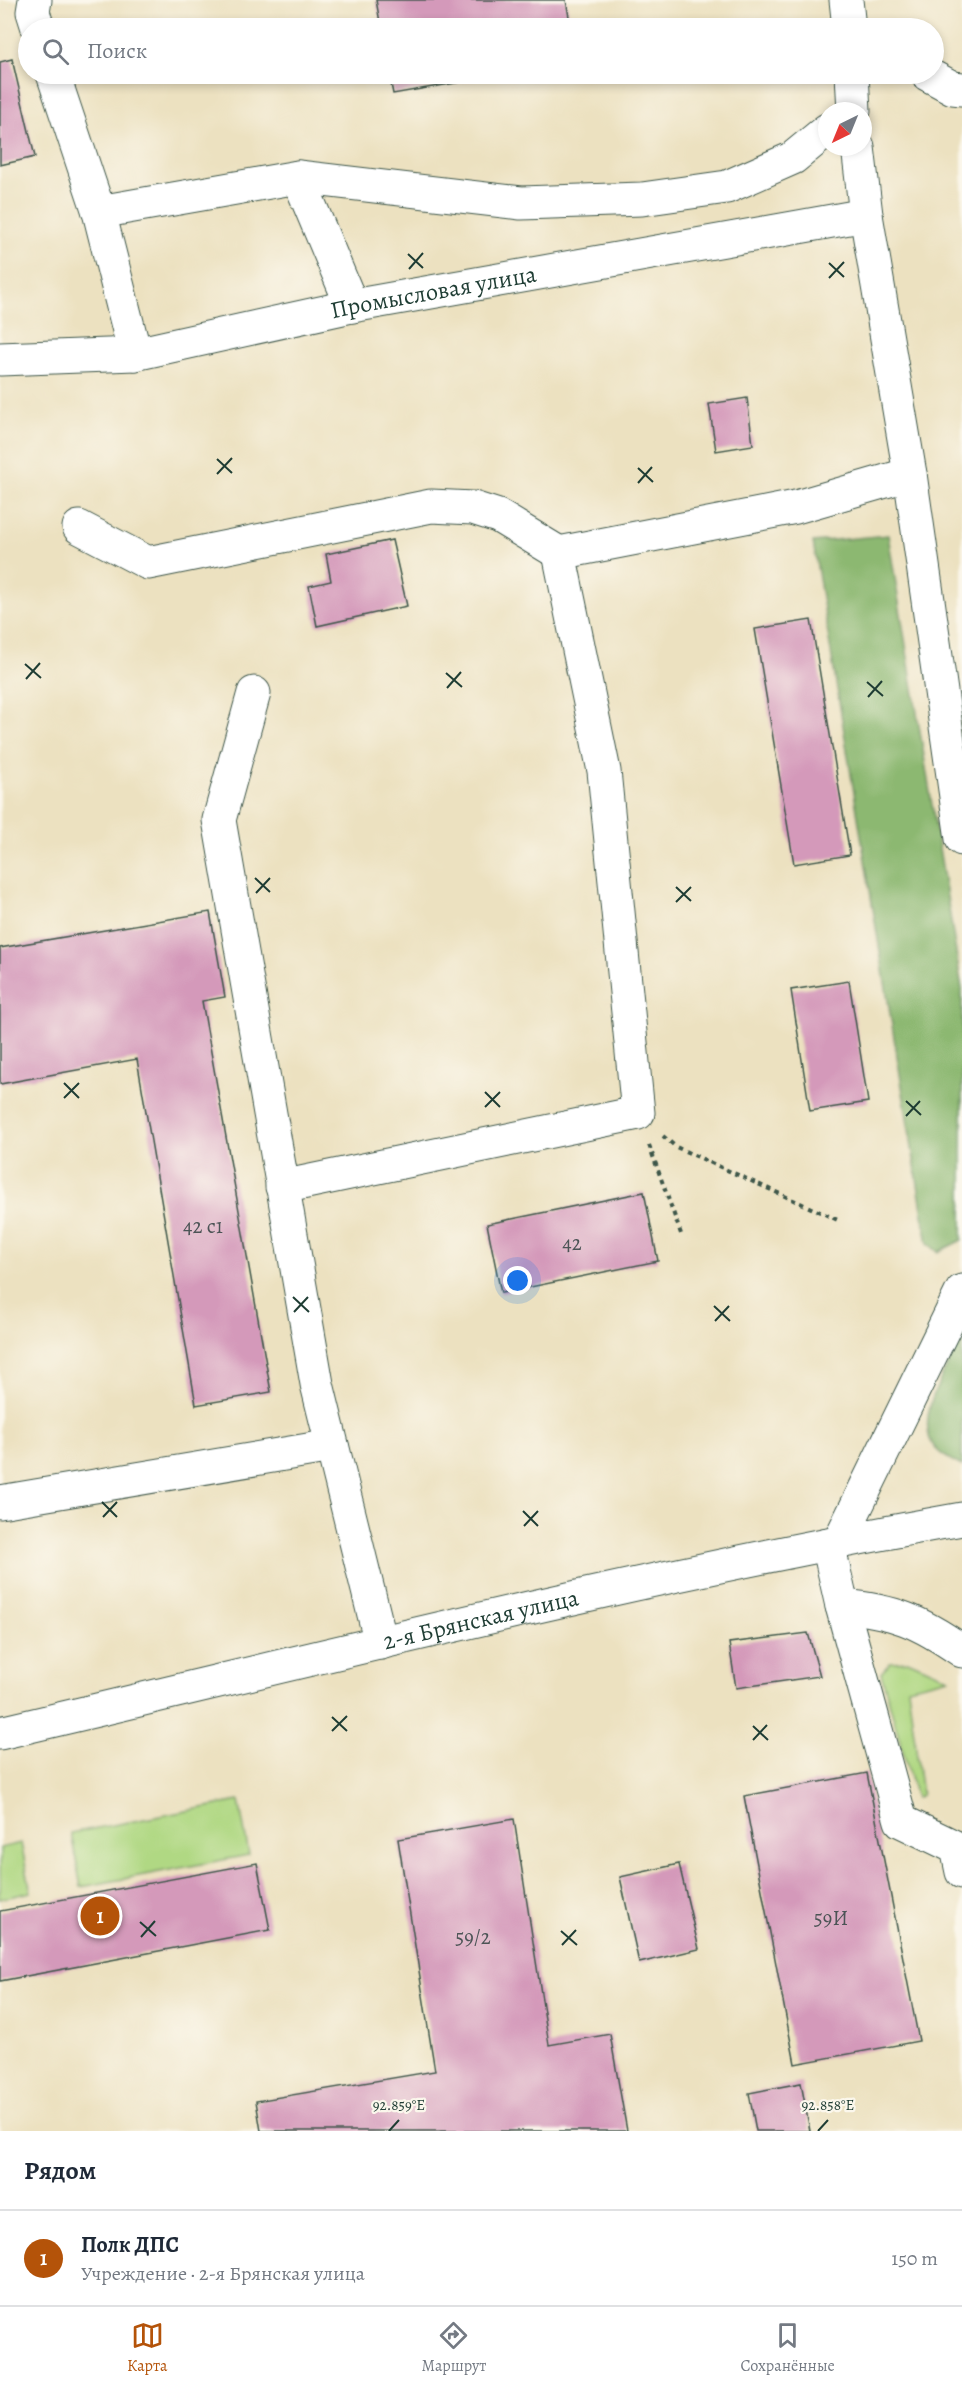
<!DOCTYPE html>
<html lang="ru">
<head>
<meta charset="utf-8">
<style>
	body { margin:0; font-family:Alegreya,serif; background:#f2f2f3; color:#1f2937 }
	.compass { position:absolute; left:818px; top:102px; width:54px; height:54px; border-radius:50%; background:#fff; box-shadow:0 3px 9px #0003; rotate:223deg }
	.you { position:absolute; left:518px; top:1281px; width:21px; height:21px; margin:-15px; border:4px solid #fff; border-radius:50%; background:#1a73e8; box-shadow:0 0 0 9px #1a73e833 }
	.badge { display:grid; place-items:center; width:39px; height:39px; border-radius:50%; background:#b45309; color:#fff; font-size:20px; font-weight:700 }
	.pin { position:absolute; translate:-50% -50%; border:3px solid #fff; box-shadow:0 2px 6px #0006 }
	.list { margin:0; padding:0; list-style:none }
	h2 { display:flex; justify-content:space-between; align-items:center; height:78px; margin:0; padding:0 24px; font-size:26px }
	h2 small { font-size:20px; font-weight:400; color:#747a83 }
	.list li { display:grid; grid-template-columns:39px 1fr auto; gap:18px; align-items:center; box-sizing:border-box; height:96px; padding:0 24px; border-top:2px solid #e0e1e3 }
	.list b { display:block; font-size:22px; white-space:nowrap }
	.list p { margin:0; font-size:20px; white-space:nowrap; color:#747a83 }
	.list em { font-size:20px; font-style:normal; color:#747a83 }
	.icon { flex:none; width:33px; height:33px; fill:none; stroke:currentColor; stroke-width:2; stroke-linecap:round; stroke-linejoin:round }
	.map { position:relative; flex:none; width:962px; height:2131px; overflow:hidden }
	.search { position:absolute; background:#fff; box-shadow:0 3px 9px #0003; left:18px; right:18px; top:18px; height:66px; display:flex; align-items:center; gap:15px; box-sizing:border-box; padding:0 21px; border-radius:33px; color:#747a83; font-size:22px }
	.sheet { height:174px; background:#fff }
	nav { display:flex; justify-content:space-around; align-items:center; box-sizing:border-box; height:84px; border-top:2px solid #e0e1e3; background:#fff; font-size:16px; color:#747a83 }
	nav a { display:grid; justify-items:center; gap:3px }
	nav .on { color:#b45309 }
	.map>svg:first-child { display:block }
	.green { fill:#b0d883; stroke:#688a5c; stroke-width:1.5 }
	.forest { fill:#8cb871; stroke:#567a52; stroke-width:1.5 }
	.building { fill:#d499ba }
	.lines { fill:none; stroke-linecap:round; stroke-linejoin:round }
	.minor-casing { stroke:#3e5649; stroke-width:35 }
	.path { stroke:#3e5649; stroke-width:4; stroke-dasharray:4.5 4.5; stroke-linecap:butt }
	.minor { stroke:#fff; stroke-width:33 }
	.ticks { fill:none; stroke:#1f3d34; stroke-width:2 }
	.labels { text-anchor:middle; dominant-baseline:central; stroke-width:4.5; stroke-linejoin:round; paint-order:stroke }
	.number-label { font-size:21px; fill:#4c5456 }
	.street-label { font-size:24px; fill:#1f3d34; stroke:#fbf7ec }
	.ticks-label { font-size:15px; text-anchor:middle; fill:#1f3d34; stroke:#fbf7ec; stroke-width:4.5; stroke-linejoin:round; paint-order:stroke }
</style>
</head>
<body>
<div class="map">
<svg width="962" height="2131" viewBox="0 0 962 2131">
	<rect width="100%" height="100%" fill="#fbf7ec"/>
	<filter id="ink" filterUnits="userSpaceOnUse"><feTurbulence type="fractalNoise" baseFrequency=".0167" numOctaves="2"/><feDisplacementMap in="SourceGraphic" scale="12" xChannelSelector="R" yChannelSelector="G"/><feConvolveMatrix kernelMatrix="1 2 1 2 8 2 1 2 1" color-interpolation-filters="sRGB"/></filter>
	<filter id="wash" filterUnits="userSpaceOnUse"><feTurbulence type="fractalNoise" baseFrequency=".008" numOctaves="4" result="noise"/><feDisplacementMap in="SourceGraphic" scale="24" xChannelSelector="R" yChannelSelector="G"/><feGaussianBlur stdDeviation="1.35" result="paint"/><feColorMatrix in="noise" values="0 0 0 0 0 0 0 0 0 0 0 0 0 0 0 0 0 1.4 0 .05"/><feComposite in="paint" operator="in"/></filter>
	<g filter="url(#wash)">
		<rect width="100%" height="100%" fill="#ece1c0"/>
		<path class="green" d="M910,1661L949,1678L908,1688L922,1795L916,1798L881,1673L891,1662Z
			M239,1801L249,1855L81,1887L71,1833Z
			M21,1843L31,1892L0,1899V1848Z"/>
		<path class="forest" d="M888,535L962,989V1240L938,1252L928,1243L924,1221L813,542Z
			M962,1339V1466C954,1462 941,1455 935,1448C912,1419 948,1365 962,1339Z"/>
		<g id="blocks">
			<path class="building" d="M376,0H566L571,28H381Z
				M12,59L35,157L0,165V62Z
				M389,74H501V75L393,94Z
				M747,398L753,445L716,451L709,404Z
				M392,540L407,606L317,626L309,586L331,581L326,554Z
				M811,620L850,855L794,864L755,629Z
				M210,912L225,997L202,1001L271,1392L196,1405L137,1059L0,1084V948Z
				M849,981L868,1102L810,1111L791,990Z
				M644,1192L658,1261L501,1293L487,1224Z
				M808,1633L820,1676L736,1688L729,1643Z
				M867,1773L919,2041L795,2064L744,1796Z
				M514,1819L549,2045L610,2034L627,2131H261L256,2101L435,2071L398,1839Z
				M257,1863L270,1930L0,1981V1911Z
				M679,1864L699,1949L639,1963L620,1877Z
				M801,2083L810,2131H756L749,2093Z"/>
		</g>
	</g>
	<g filter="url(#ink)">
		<use href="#blocks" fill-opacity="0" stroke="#3e5649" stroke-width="1.5"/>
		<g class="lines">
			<defs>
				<g id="minor">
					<path d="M35,0L33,12L38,28"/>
					<path d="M846,0L849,28"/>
					<path d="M53,74L99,212L135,354"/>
					<path d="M852,74L854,111"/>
					<path d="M927,74L953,88L962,89"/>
					<path d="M858,147L866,215L910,474L962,839"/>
					<path d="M298,177L521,203L642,199L727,187L793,158L827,130"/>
					<path d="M99,212L298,177L352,306"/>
					<path id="s1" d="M0,359L135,354L352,306L866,215"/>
					<path d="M79,527L148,563L431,506L473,508L498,516L559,553L604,771L638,1113L282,1187"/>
					<path d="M559,553L796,507L910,474"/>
					<path d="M254,693L219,820L317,1384L381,1643"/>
					<path d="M0,1502L332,1446"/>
					<path d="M840,1540L962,1291"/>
					<path d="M828,1544L842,1606L901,1821L957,1848L962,1872"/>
					<path d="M842,1606C895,1611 919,1621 962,1651"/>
					<path id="s2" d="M0,1733C320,1658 639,1576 962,1519"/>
				</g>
			</defs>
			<use href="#minor" class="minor-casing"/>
			<path class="path" d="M663,1136L676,1147L840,1221
				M649,1145L681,1234"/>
			<use href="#minor" class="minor"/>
		</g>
	</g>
	<path class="ticks" d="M408,254L423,268M829,263L844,277M409,269L423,253M829,278L844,262M217,459L232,473M638,468L653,482M217,474L232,458M638,483L652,467M25,664L41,678M446,673L462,687M26,679L40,663M867,682L883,696M447,688L461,672M868,697L882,681M255,878L270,892M676,887L691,901M256,893L270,878M676,902L691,887M64,1083L79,1098M485,1092L500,1107M64,1098L79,1083M906,1101L921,1115M485,1107L500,1092M906,1116L920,1101M293,1297L309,1312M714,1306L730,1321M294,1312L308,1297M715,1321L729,1306M102,1502L117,1517M523,1511L538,1526M103,1517L117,1502M524,1526L538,1511M332,1717L347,1731M753,1726L768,1740M332,1731L347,1716M753,1740L767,1725M140,1922L156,1936M561,1931L577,1945M141,1937L155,1921M562,1945L576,1930M389,2131L399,2120M818,2131L828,2120"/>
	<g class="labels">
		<g class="number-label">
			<text x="203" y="1226">42 с1</text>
			<text x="572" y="1243">42</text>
			<text x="831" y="1918">59И</text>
			<text x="473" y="1937">59/2</text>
		</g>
		<g class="street-label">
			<text stroke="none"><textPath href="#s1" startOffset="440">Промысловая улица</textPath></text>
			<text stroke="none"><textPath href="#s2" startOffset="494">2-я Брянская улица</textPath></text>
		</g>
	</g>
	<g class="ticks-label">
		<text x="399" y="2110">92.859°E</text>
		<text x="828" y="2110">92.858°E</text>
	</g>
</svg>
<svg class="compass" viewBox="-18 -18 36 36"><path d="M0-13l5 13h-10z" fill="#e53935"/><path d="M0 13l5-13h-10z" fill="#747a83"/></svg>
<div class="you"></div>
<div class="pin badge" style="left:100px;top:1916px">1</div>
<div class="search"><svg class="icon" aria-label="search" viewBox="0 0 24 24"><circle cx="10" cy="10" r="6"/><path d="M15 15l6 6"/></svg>Поиск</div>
</div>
<section class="sheet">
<h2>Рядом<small></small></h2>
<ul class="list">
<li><span class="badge">1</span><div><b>Полк ДПС</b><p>Учреждение · 2-я Брянская улица</p></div><em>150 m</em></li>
</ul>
</section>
<nav>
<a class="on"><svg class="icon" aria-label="map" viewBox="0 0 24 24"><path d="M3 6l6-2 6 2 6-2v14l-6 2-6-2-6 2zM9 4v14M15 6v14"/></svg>Карта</a>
<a><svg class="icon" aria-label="directions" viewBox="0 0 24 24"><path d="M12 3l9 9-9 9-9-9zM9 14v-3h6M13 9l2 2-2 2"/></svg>Маршрут</a>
<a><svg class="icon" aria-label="saved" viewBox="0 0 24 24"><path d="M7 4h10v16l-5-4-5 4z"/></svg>Сохранённые</a>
</nav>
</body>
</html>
